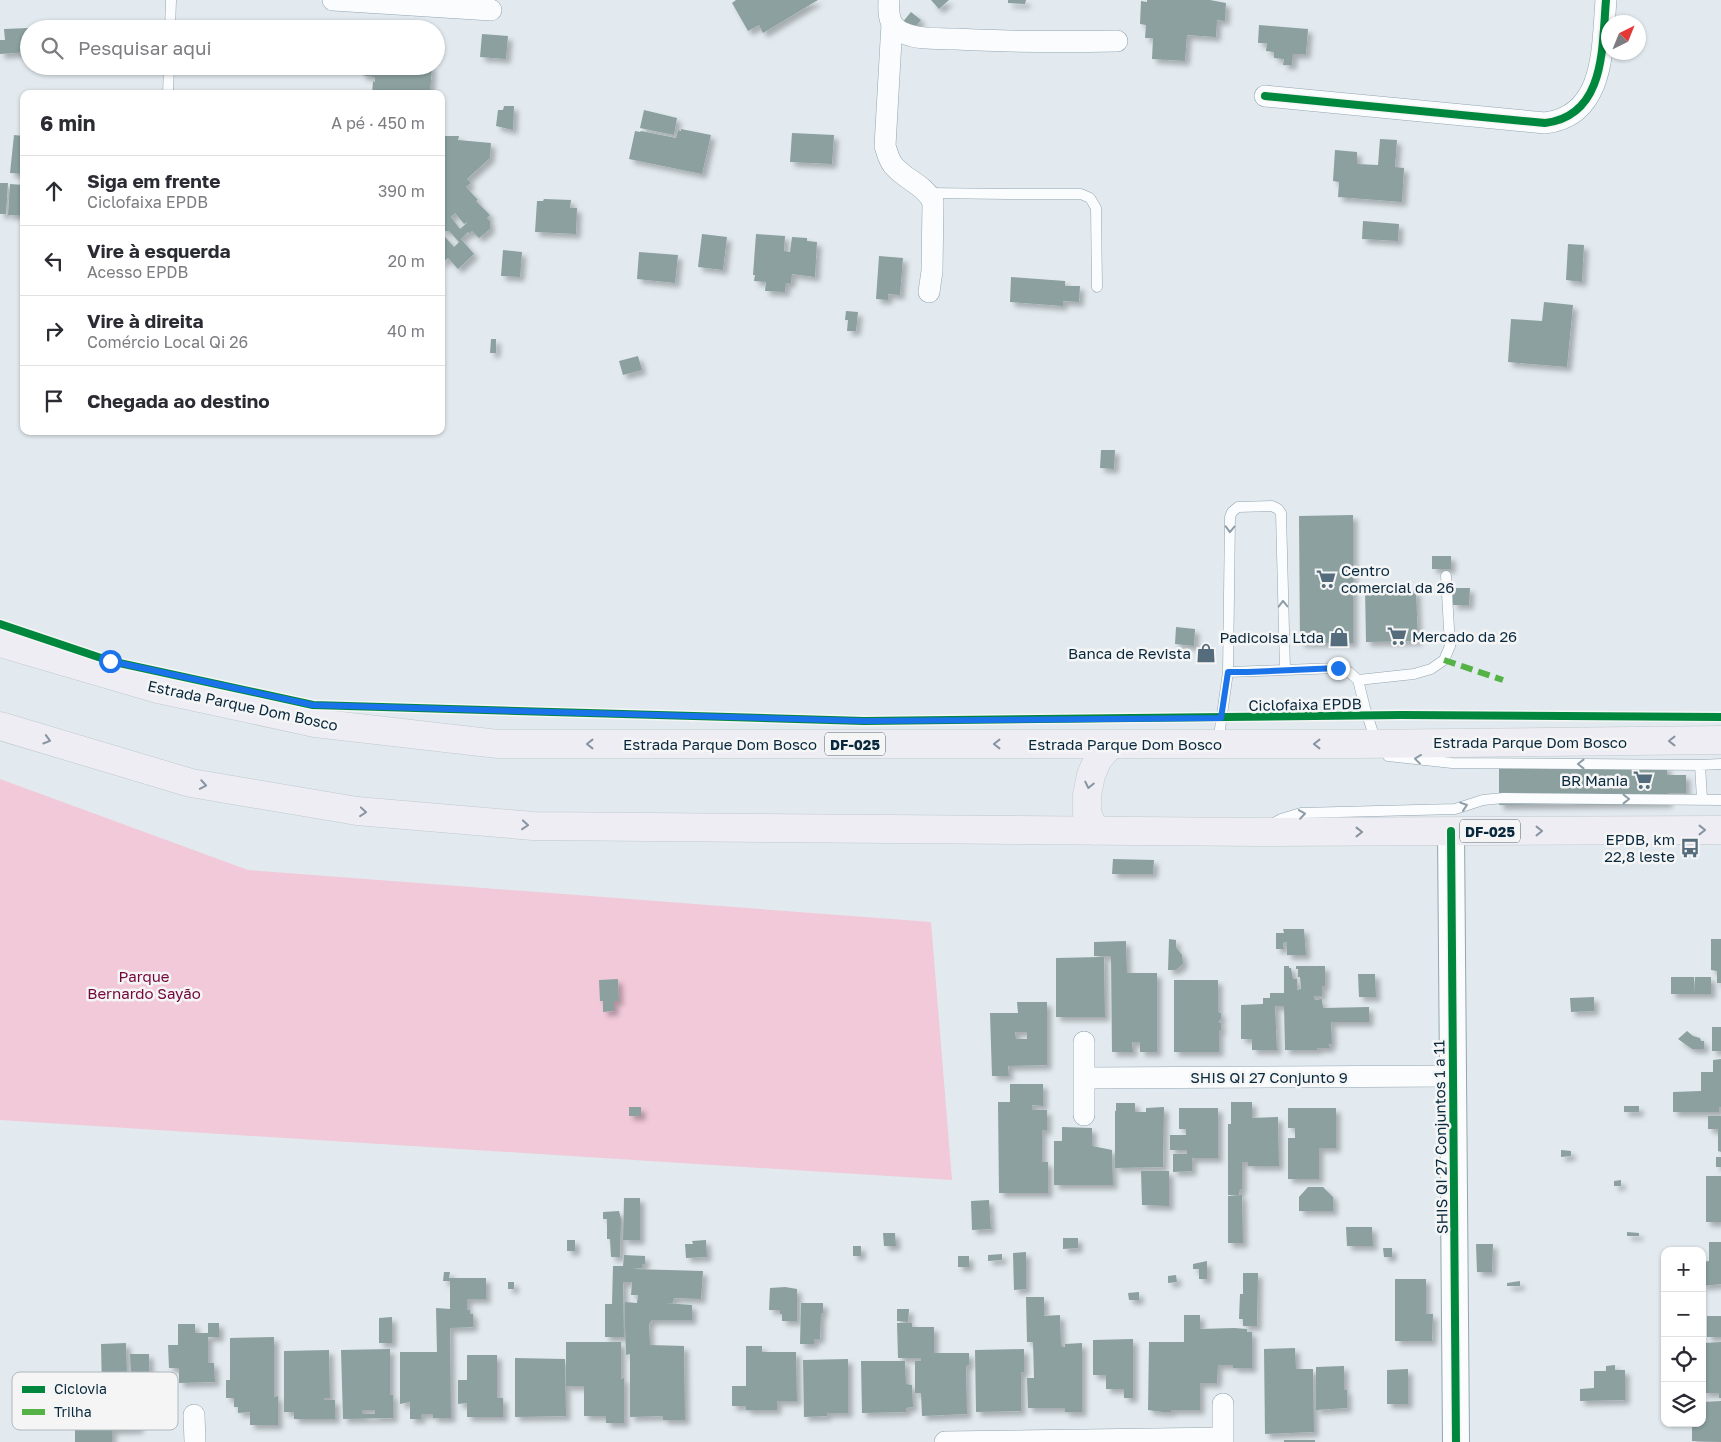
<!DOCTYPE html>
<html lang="pt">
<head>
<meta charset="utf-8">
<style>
	body { margin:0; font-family:"Golos Text",sans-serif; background:#f2f2f3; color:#2b2b33 }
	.controls { position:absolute; right:15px; bottom:15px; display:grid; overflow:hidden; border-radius:10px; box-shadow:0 1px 4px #0004 }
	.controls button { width:45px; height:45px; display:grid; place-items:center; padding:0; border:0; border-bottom:1px solid #e1e1e2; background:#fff; color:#2b2b33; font:25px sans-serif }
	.compass { position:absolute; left:1601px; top:15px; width:45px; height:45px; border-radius:50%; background:#fff; box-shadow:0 1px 4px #0004; rotate:43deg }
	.stop { position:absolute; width:15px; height:15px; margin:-11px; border:4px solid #1a73e8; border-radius:50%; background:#fff }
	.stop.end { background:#1a73e8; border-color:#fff; box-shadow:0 1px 5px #0008 }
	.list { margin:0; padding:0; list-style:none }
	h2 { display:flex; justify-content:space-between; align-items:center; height:65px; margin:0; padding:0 20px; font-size:21px }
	h2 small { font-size:16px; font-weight:400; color:#7c7c81 }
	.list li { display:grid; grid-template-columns:32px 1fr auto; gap:15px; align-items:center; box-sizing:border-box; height:70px; padding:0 20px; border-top:1px solid #e1e1e2 }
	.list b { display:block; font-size:19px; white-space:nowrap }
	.list p { margin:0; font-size:16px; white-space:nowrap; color:#7c7c81 }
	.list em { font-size:16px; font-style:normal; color:#7c7c81 }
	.icon { flex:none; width:28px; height:28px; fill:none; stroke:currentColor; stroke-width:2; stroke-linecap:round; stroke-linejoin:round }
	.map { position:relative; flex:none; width:1721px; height:1442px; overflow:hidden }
	.search { position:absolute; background:#fff; box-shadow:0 1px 4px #0004; left:20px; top:20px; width:425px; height:55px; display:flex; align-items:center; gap:12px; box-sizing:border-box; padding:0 18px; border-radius:28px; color:#7c7c81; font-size:19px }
	.panel { position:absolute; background:#fff; box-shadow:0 1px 4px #0004; left:20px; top:90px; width:425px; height:345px; border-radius:10px }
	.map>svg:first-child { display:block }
	.green { fill:#f1c9d8 }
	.building { fill:#8ca0a0; fill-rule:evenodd; filter:url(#shadow) }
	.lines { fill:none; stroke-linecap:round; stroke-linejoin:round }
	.service-casing { stroke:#92a5b1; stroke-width:11 }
	.minor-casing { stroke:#92a5b1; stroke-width:22 }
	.tertiary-casing { stroke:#92a5b1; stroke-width:28 }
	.primary-casing { stroke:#bec9cf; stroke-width:29 }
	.service { stroke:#fbfcfd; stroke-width:10 }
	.minor { stroke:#fbfcfd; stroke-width:21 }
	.tertiary { stroke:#fbfcfd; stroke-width:26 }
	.primary { stroke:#efedf4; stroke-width:28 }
	.quiet { stroke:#54b246; stroke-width:6; stroke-dasharray:12 6; stroke-linecap:butt }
	.cycleway-casing { stroke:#f5f5f5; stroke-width:11 }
	.cycleway { stroke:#00873e; stroke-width:8 }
	.oneway { stroke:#8d9da7 }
	.oneway2 { stroke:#8794a2 }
	.route { stroke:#1a73e8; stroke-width:6 }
	.labels { text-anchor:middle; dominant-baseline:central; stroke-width:5; stroke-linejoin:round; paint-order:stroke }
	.shield { fill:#f5f5f5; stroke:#4e6674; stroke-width:1 }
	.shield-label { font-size:14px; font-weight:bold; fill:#07283d }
	.poi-label { font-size:15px; fill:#07283d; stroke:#f5f5f5; text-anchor:end }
	.street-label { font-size:15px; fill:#07283d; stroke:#f5f5f5 }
	.park-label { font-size:15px; fill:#74053b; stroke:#f5f5f5 }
	.key { fill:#f5f5f5; stroke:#aeb8be; stroke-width:1 }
	.key-label { font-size:14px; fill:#07283d }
</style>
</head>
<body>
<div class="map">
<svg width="1721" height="1442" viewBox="0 0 1721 1442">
	<defs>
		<filter id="shadow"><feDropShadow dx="4.5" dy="4.5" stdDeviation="2.5" flood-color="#0004"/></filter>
	</defs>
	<rect width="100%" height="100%" fill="#e2eaef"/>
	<path class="green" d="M0,779L248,870L931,922L952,1180L0,1120Z"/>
	<path class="building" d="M736,0H818L763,33L759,25L748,31L732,3Z
		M931,0H949L939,9Z
		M1008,0H1026L1025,4L1008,3Z
		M1147,0H1210L1226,3L1225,21L1217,20L1216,37L1187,35L1185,61L1152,59L1153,38H1145L1146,25L1140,24L1141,1L1147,2Z
		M911,12L921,20L910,33L901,24Z
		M1259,25L1308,29L1306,54H1293L1292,65H1283L1284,59L1274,58V52L1266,51L1267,43H1258Z
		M29,28V52L0,54V40H5L4,29Z
		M482,34L508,36L506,59L480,57Z
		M362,66H432L430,94H372L373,81L375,82V77L361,75Z
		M504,106H514L513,130L496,126L498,110H503Z
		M644,110L677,118L674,135L640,128Z
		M681,129L711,135L702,174L629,159L635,131L640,132L641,131L676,138L678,130L681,131Z
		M792,133L834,135L832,164L790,162Z
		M14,135L24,136V174L10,173Z
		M442,136H459L458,140L491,143L490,158L467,179L471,183L466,187L478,200L476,201L490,215L487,218L490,221V229L479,238L472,231L469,234L468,232L461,239L474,254L458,269L448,258L441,264V232L454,247L459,242L449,231H441ZM455,213L464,224L468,222L460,229L451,217Z
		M1380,139L1397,140L1395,167L1404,168L1402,202L1338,197L1339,182L1333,181L1335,150L1357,152V164L1378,165Z
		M0,183H8L6,214H0Z
		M10,184L24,185V215H8Z
		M544,199L571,200L570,208H577L576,234L535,232L537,201H543Z
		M1363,221L1399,224L1398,241L1362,239Z
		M702,234L727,237L723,270L698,267Z
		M756,234L785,236L784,251L790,252L792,237L807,238V241L817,242L815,277L792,274L791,283H786L785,292L765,291L766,282L754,281L755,275H753Z
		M1568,244L1584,245L1582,282L1566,280Z
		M503,250L522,252L520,277L501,276Z
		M639,252L678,255L675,283L637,279Z
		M879,256L903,258L900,295L888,294V300L876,299Z
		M1011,277L1065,281V286H1080L1079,302L1063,301V306L1010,302Z
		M1544,302L1573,305L1567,367L1508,362L1511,319L1542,321Z
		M846,311L858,312L856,331H847L848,320H845Z
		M491,339H496V353H490Z
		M638,356L642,370L623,375L619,361Z
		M1101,450H1115L1114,469L1100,468Z
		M1353,515V643H1300L1299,516Z
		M1432,556H1451V569H1432Z
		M1401,585V591L1416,590L1418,641L1366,642L1365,587Z
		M1452,588H1470L1469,605H1453Z
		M1176,627L1195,629L1194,646L1175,644Z
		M1667,766V775H1686V793H1668V803L1499,805V768Z
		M1113,859L1154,860L1153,874H1112Z
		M1283,929H1304L1306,955H1287V942L1283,943L1284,949H1276V933H1284Z
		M1169,939L1176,940V947L1182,955L1183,964L1176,970H1168Z
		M1711,939H1721V983H1717V971L1711,970Z
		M1126,941L1127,973H1157V1052H1140V1042H1132L1133,1052H1112L1111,956H1094V942Z
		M1101,957H1104L1105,1017H1056V958Z
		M1284,966H1289V968H1291L1293,979H1297V990L1301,989L1300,977H1298V969H1296V966H1325V986H1322V996H1314L1315,1000L1322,999L1323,1008L1369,1007V1022H1331L1332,1044H1329L1330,1048H1317L1318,1050H1285L1284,1006H1275L1277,1050H1252V1039H1241V1005L1263,1004V998H1270V993H1284Z
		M1358,974H1375L1376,997H1359Z
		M1671,977H1694L1695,994H1671Z
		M1695,977H1711V994H1695Z
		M618,979L619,1001H614V1011L603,1012V1001H600L599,980Z
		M1174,980H1218V1012L1221,1013V1019L1218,1022L1221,1023V1030L1219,1031V1052H1174Z
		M1594,997V1011L1571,1012L1570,998Z
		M1017,1002H1047V1065L1008,1066L1009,1076H992L990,1013H1018ZM1015,1032H1027V1039H1016Z
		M1712,1027H1721V1051H1712Z
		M1687,1031L1693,1036L1700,1038L1701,1041H1704V1049H1692L1678,1039Z
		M1721,1059V1107H1719V1112H1673V1092L1701,1091V1072H1713V1060Z
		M1010,1084H1043V1106L1032,1105V1110H1047V1130H1042V1162H1048V1193H999L998,1102H1010Z
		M1231,1102H1252V1118L1278,1117L1279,1166H1248V1162H1242V1189H1240L1239,1195H1228V1124H1231Z
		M1116,1103H1135V1112H1146V1108L1164,1107L1163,1167L1115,1168V1111H1116Z
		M1624,1106H1639V1112H1624Z
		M629,1107H641V1116H629Z
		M1179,1108H1218V1158H1192V1171L1173,1172V1154H1187V1150H1170V1135H1186V1129H1179Z
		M1288,1108H1336V1148H1319V1179H1288V1138H1295V1128H1288Z
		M1708,1116H1721V1152L1718,1151V1129H1708Z
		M1062,1127L1092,1128V1146L1112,1150L1113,1185H1054V1141H1062Z
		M1561,1150L1571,1151V1156L1561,1157Z
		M1716,1157H1721V1167H1716Z
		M1141,1171H1169V1206L1142,1205Z
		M1706,1176H1721V1222H1706Z
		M1621,1180V1186H1614V1181Z
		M1308,1187H1323L1333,1197V1211H1299V1197Z
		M1242,1195L1243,1243H1228V1196Z
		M624,1198H640V1240H623Z
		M989,1200L991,1229L972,1230L971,1201Z
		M619,1211L621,1219L620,1257H611L610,1239H607V1219H603V1212Z
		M1346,1227H1372L1373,1246H1347Z
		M1627,1232L1639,1233V1236H1627Z
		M883,1233H895L896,1246H884Z
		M1063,1238H1078V1248L1063,1249Z
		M567,1240H575V1251H567Z
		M706,1240L707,1257L686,1258L685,1244H693L692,1241Z
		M1709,1242H1721V1284L1702,1286V1262L1709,1261Z
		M1476,1244H1493L1492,1272H1477Z
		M853,1246H861V1256H853Z
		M1383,1248H1392V1257H1384Z
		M1026,1252V1289L1014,1290L1013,1253Z
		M1002,1254V1260L988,1261V1255Z
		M624,1255L645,1256V1264H642V1268L632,1269L703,1271L701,1299L674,1298L673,1303H666L692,1305V1320H652L649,1324L650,1345L684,1346L685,1420H663V1416L630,1417V1354L626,1355L625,1327V1302L637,1303L638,1295H631L632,1282H623L624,1337H605V1304H612L613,1266H623Z
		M958,1256H969V1267H958Z
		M1207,1261V1279H1199V1269H1193V1264Z
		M444,1272H450L449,1278H486V1299H467V1310H470V1314H473V1327L450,1328L451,1418H433V1414H421V1419H410V1402L400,1404V1352H437L436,1308L450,1309V1281H443Z
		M1243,1273H1258L1257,1326H1243V1319H1239L1240,1294H1243Z
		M1176,1275L1177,1282L1168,1283V1276Z
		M1395,1279H1426V1314H1433L1432,1341H1395Z
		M1520,1281V1286H1507V1283Z
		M508,1282H514V1289H508Z
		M785,1287L797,1289V1321H782V1314H780V1310H769L770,1288Z
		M1139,1292V1300H1129L1128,1293Z
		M1026,1297H1044V1316L1060,1315L1061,1346L1065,1347V1344L1082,1343V1412H1065V1408H1028L1027,1378H1034L1033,1342H1027Z
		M801,1303H823V1313H821L820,1339H814V1344H800Z
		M897,1309H909L908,1322L897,1321Z
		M1184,1315H1200V1329L1234,1328L1247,1329V1332H1252V1368H1233V1365H1218L1217,1383H1200V1410H1171V1412H1163L1148,1410L1149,1342H1184Z
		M1707,1316H1721V1337H1707Z
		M392,1317V1343H379V1318Z
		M208,1323H219V1337H208V1363H214L215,1382L179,1383V1368H169L168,1345H178V1324H195V1333H208Z
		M897,1323H912V1327H934V1353H969V1365L966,1366L967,1414L922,1416L921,1393H915V1361H921V1358H898Z
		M274,1337V1397L278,1396V1425H250V1412L238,1413V1407H234V1398H226V1380H230V1338Z
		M1133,1339V1398H1124V1389H1106V1375H1093V1340Z
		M566,1342H621V1379L624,1378V1423H606V1416H584V1386H566Z
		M1721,1342V1398H1719V1393H1703V1343Z
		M126,1343L127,1378H131L130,1354H149L150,1400H138L139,1429L112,1430V1442H75V1419H97V1403H106V1389H102L101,1344Z
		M746,1346H762V1352H796L797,1401H777V1410H746V1406H732V1386H746Z
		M1295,1348L1296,1369H1313L1314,1432L1265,1434L1264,1349Z
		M390,1349V1395H393V1418L343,1419L341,1350ZM362,1410H375V1414H362Z
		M1024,1349V1372H1021V1411L976,1412L975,1350Z
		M329,1350L330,1398H324V1400H335V1419H294V1412H284V1351Z
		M467,1355H497V1398H503V1417H467V1403L458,1404V1380H467Z
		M515,1358L565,1359L566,1416L515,1417Z
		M848,1359V1413H827V1416L804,1417L803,1360Z
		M861,1361H905L906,1384L912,1385L913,1407L906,1408V1412L862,1413Z
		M1615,1365V1370H1625V1400L1580,1401V1389L1594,1388V1371H1606V1366Z
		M1344,1366V1390H1347V1408L1316,1410V1367Z
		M1408,1369V1404H1387V1370Z
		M1721,1401V1442L1692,1441V1423H1702V1402Z
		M1284,1440H1315V1442H1284Z"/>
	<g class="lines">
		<defs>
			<path id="service" d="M170,29L171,0
				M168,94L169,66
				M928,193L1008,194H1081L1090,198L1096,208L1097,287
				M1228,672L1338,668L1349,672L1358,680L1365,708L1376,742
				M1358,680L1414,674L1431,669L1444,660L1450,646L1446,576
				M1218,743L1228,672L1230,517L1232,512L1238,507L1272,506L1278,509L1281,513L1285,670
				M1388,756L1452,763L1700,765L1702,799
				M1700,765L1721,764
				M1272,824L1281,819L1301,813L1455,809L1483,800L1503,798L1721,800"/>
			<path id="minor" d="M333,0L491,10
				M889,0C888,16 889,28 906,34C920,40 940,38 956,39C1010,42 1063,42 1117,41
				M892,23L885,146C887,152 889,160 893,165C905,180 924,184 933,202L932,271L929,292
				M1265,96L1545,123C1606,116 1602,46 1606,0
				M1084,1042V1115
				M1084,1078L1453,1076
				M194,1415L195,1442
				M945,1442L1223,1438
				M1223,1442V1404"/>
			<path id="tertiary" d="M1451,831L1456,1442"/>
			<path id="primary" d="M0,643L158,689L315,723L498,744H1357L1721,740
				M0,726L191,783L357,811L533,826L1258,832L1721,830
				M1095,831L1087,813V795L1091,775L1098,759L1111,744"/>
		</defs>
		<use href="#service" class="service-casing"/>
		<use href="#minor" class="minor-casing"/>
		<use href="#tertiary" class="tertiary-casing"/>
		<use href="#primary" class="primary-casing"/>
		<use href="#service" class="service"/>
		<use href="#minor" class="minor"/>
		<use href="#tertiary" class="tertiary"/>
		<use href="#primary" class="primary"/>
		<path class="quiet" d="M1444,660L1503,680"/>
		<defs>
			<path id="cycleway" d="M1265,96L1545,123C1606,116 1602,46 1606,0
				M0,624L110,661L313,705L864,721L1401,715L1721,717
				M1451,831L1456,1442"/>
		</defs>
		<use href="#cycleway" class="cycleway-casing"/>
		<use href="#cycleway" class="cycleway"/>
	</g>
	<defs><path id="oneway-chevron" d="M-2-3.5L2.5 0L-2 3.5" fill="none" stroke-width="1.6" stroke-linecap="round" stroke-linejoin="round" transform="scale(1.25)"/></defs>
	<g class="oneway">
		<use href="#oneway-chevron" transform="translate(1230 529) rotate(91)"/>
		<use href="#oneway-chevron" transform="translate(1283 604) rotate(-91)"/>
		<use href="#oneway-chevron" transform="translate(1418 759) rotate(-173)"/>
		<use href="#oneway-chevron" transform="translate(1581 764) rotate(-180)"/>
		<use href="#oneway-chevron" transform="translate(1626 799)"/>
		<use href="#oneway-chevron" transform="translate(1464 806) rotate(-18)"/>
		<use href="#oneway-chevron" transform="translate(1302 814) rotate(-8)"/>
	</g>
	<g class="oneway2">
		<use href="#oneway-chevron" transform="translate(47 740) rotate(17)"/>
		<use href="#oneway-chevron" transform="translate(1672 741) rotate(180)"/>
		<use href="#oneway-chevron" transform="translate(590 744) rotate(-180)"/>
		<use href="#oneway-chevron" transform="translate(997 744) rotate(-180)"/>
		<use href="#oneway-chevron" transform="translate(1317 744) rotate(-180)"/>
		<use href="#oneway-chevron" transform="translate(203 785) rotate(10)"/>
		<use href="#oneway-chevron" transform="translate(1089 785) rotate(102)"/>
		<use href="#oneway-chevron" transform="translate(363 812) rotate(5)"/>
		<use href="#oneway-chevron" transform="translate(525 825) rotate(5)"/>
		<use href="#oneway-chevron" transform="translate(1702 830)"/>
		<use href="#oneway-chevron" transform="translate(1539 831)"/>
		<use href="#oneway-chevron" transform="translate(1359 832)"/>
	</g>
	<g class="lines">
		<path class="route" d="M110,661L313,705L864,721L1221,718L1228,672H1248L1338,668"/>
	</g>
	<defs>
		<symbol id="supermarket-bare" viewBox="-9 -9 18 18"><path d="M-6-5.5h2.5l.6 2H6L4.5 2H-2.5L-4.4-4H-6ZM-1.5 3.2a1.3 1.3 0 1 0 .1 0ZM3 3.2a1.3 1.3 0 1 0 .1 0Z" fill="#546c7b" stroke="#f5f5f5" stroke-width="2.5" paint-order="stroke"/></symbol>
		<symbol id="shop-bare" viewBox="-9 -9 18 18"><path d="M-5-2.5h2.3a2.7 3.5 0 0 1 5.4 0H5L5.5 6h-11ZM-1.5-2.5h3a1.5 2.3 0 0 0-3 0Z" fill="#546c7b" stroke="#f5f5f5" stroke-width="2.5" paint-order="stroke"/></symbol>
		<symbol id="bus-bare" viewBox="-9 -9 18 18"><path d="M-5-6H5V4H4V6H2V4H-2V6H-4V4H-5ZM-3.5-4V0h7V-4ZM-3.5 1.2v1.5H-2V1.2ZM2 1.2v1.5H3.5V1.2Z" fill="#546c7b" stroke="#f5f5f5" stroke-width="2.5" paint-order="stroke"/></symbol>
	</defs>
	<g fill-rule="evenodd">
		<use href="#supermarket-bare" x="1312" y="565" width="28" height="28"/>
		<use href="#supermarket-bare" x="1383" y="622" width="28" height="28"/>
		<use href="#shop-bare" x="1325" y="623" width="28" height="28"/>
		<use href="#shop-bare" x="1192" y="639" width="28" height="28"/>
		<use href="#supermarket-bare" x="1629" y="766" width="28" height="28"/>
		<use href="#bus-bare" x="1676" y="834" width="28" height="28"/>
	</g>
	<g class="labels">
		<g class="shield">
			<rect x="825" y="732.5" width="60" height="23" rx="4"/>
			<rect x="1460" y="819.5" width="60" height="23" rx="4"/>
		</g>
		<g class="shield-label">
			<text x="855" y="744">DF-025</text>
			<text x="1490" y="831">DF-025</text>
		</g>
		<g class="poi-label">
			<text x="1341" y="570" text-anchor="start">Centro<tspan x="1341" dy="17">comercial da 26</tspan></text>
			<text x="1412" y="636" text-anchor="start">Mercado da 26</text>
			<text x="1324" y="637">Padicoisa Ltda</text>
			<text x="1191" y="653">Banca de Revista</text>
			<text x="1628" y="780">BR Mania</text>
			<text x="1675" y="839">EPDB, km<tspan x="1675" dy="17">22,8 leste</tspan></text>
		</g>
		<g class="street-label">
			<text transform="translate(1305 704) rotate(-1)">Ciclofaixa EPDB</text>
			<text transform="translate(243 705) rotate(12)">Estrada Parque Dom Bosco</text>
			<text x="1530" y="742">Estrada Parque Dom Bosco</text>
			<text x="720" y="744">Estrada Parque Dom Bosco</text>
			<text x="1125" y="744">Estrada Parque Dom Bosco</text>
			<text x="1269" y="1077">SHIS QI 27 Conjunto 9</text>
			<text transform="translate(1440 1137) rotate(-91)">SHIS QI 27 Conjuntos 1 a 11</text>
		</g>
		<g class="park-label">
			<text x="144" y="976">Parque<tspan x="144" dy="17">Bernardo Sayão</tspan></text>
		</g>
	</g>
	<rect x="12" y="1372" width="166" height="58" rx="8" class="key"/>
	<rect x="22" y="1386" width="23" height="7" fill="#00873e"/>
	<rect x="22" y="1409" width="23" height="6" fill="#54b246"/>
	<g class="key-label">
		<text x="54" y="1394">Ciclovia</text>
		<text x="54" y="1417">Trilha</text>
	</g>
</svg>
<div class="controls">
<button>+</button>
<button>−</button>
<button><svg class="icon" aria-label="locate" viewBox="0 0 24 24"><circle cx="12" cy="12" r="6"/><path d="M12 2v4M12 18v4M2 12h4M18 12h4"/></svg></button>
<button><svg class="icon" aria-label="layers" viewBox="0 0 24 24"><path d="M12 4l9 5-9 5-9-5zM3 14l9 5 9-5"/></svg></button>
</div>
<svg class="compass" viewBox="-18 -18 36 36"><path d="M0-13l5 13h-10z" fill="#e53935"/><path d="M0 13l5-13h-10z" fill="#7c7c81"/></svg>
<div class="stop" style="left:110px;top:661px"></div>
<div class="stop end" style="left:1338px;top:668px"></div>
<div class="search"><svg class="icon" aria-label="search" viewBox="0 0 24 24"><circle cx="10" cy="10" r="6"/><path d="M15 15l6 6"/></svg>Pesquisar aqui</div>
<section class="panel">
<h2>6 min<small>A pé · 450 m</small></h2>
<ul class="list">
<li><svg class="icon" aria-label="ahead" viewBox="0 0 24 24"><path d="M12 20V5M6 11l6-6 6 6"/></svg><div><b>Siga em frente</b><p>Ciclofaixa EPDB</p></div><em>390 m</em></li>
<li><svg class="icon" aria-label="left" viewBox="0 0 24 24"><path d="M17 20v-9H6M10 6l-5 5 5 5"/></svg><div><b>Vire à esquerda</b><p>Acesso EPDB</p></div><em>20 m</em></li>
<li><svg class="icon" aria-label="right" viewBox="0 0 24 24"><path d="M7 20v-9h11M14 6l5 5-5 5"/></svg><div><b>Vire à direita</b><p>Comércio Local Qi 26</p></div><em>40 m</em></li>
<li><svg class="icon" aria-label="arrive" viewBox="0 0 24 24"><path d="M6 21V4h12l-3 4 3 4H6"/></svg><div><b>Chegada ao destino</b></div></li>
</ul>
</section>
</div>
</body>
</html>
